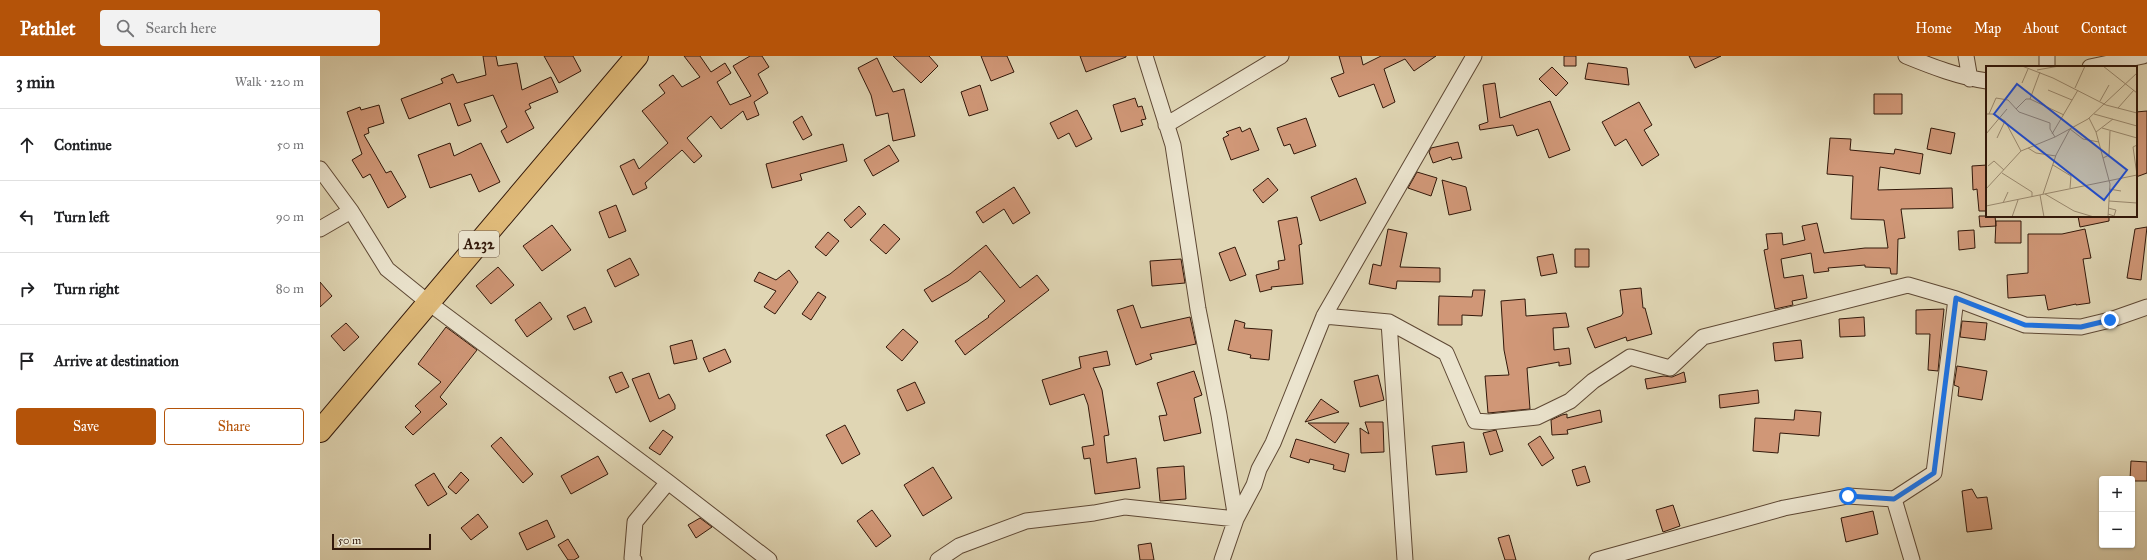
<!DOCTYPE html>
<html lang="en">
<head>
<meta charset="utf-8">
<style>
	body { margin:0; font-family:"IM FELL Great Primer",serif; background:#f2f2f2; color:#202124 }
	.controls { position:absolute; right:12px; bottom:12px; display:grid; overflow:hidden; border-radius:4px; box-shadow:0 1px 3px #0004 }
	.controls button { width:36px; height:36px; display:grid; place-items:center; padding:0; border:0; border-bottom:1px solid #e0e0e0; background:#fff; color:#202124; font:20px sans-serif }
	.scale { position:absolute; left:12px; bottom:10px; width:99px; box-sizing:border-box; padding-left:4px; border:2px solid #32180a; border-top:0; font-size:11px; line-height:14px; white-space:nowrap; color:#32180a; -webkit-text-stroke:3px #ebe4ce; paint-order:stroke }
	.stop { position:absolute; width:12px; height:12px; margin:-9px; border:3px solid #1a73e8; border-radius:50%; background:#fff }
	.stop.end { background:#1a73e8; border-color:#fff; box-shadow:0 1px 4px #0008 }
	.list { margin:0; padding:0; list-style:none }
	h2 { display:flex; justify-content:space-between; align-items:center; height:52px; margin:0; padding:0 16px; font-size:17px }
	h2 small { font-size:13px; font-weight:400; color:#757577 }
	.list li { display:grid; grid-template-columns:26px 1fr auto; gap:12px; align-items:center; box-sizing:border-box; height:72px; padding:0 16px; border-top:1px solid #e0e0e0 }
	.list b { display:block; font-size:15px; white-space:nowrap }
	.list em { font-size:13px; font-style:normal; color:#757577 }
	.actions { display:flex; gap:8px; padding:12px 16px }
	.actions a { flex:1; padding:9px 0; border:1px solid #b45309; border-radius:4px; text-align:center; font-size:14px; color:#b45309 }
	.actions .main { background:#b45309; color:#fff }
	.icon { flex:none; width:22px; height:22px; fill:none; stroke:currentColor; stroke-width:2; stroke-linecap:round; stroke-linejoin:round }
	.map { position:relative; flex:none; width:1827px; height:504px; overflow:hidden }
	header { display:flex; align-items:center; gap:24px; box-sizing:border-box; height:56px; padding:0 20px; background:#b45309; color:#fff }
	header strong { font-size:19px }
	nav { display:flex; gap:22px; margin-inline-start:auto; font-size:14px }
	.search { width:280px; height:36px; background:#f2f2f2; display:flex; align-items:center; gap:10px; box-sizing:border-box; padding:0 14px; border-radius:4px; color:#757577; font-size:15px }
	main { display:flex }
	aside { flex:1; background:#fff }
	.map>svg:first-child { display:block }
	.building { fill:#d09777; stroke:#32180a }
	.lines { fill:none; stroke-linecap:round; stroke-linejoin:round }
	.minor-casing { stroke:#5e4834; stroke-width:17 }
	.primary-casing { stroke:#32180a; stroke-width:24 }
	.minor { stroke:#ebe4ce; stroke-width:15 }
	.primary { stroke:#e0bb7a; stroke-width:22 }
	.route { stroke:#1a73e8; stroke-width:5 }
	.labels { text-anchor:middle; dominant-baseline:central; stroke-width:3.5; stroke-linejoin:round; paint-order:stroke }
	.shield { fill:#ebe4ce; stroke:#6a5545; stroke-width:1 }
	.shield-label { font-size:15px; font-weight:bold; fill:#32180a }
	.inset-road { fill:none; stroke:#9a8a70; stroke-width:1 }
	.view { fill:#1d4ed8; fill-opacity:0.15; stroke:#1d4ed8; stroke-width:2 }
	.inset-edge { fill:none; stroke:#32180a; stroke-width:2 }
</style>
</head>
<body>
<header>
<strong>Pathlet</strong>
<div class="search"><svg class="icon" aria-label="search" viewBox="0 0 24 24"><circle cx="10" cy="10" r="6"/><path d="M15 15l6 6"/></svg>Search here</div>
<nav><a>Home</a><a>Map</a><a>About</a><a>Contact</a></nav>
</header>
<main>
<aside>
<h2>3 min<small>Walk · 220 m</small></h2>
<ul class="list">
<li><svg class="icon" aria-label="ahead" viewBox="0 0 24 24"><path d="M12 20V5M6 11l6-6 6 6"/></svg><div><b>Continue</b></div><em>50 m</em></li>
<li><svg class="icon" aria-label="left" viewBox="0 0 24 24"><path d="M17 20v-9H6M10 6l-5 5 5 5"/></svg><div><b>Turn left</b></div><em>90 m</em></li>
<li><svg class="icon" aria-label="right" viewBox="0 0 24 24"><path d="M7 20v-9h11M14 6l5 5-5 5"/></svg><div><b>Turn right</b></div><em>80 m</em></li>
<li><svg class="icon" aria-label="arrive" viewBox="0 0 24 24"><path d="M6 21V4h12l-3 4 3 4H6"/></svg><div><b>Arrive at destination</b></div></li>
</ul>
<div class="actions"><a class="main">Save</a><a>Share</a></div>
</aside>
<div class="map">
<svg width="1827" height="504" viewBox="0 0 1827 504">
	<rect width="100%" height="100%" fill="#e0d6b4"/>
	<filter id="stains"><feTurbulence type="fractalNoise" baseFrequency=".005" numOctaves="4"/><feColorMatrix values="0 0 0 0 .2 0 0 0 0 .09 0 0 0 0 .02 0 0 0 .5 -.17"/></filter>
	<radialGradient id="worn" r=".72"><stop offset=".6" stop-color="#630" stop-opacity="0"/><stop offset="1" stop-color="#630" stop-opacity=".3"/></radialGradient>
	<path class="building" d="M163,0H176L178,10L197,7L202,34L231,21L238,36L209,48L211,52L205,55L214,72L187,87L181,75L187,71L173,39L144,48L151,65L138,70L130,47L89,63L81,43L123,27L121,23L133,18L137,27L166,19Z
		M224,0H253L261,15L239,27Z
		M364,0H380L391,16L405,7L411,17L397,26L410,49L431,40L413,10L430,0H442L449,11L438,18L448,37L434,46L439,59L427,64L423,55L401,73L391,60L367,82L382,100L374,107L362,94L325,127L327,132L313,139L300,110L314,103L319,113L348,87L322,55L345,37L339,29L353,19L362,31L380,21Z
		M573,0H609L618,10L601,27Z
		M661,0H687L694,16L671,25Z
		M760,0H806V1L766,16Z
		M1019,0H1041L1043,9L1061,0H1116L1094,15L1085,3L1064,13L1075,46L1063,52L1054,28L1019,41L1011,22L1024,17Z
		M1244,0H1256V10H1244Z
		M1369,0H1401L1375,12Z
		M557,2L573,36L584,33L595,80L573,85L568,57L556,60L551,39L538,12Z
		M1268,7L1307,12L1309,29L1265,23Z
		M1232,11L1248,27L1236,40L1219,23Z
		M1175,27L1180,62L1230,45L1250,94L1229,102L1218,73L1197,80L1193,69L1160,74L1159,69L1168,66L1163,29Z
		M660,29L668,54L649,60L641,36Z
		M1554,38H1582V58H1554Z
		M815,42L818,51L822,50L826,63L821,64L823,69L801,76L793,49Z
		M1319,46L1332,69L1324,74L1339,99L1322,110L1306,83L1295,90L1282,66Z
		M59,49L64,67L48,72L49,77L44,79L66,117L71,115L86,141L68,152L50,118L43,122L32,104L42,98L27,56L40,51L41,54Z
		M757,54L772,83L756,91L749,77L738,83L730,67Z
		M1827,55V117L1816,121V56Z
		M482,60L492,79L483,84L473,66Z
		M986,62L996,90L974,98L970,88L964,90L957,72Z
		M920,71L922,76L930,72L939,94L911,104L903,82L909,79L906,76Z
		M1611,72L1635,77L1631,98L1607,93Z
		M1510,82L1531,83L1530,94L1574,98L1575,93L1603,98L1600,118L1560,111L1558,134L1632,132L1633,152L1581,153L1585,182L1578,183L1577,218H1571L1570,212L1545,211V209L1508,212L1509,215L1494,217L1491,197L1461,203L1464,222L1483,219L1487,242L1472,245L1473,249L1455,253L1444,194L1448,193L1446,178L1462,177L1463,189L1485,184L1482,170L1497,167L1504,197L1545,192H1568L1564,164L1531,163L1533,120L1507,118Z
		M1138,86L1142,102L1132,104L1131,101L1113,107L1109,96L1111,92Z
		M130,87L134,100L161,87L180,126L159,136L151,118L110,132L98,99Z
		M523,88L527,105L480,118L482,124L452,132L446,108Z
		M569,89L579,105L553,120L544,104Z
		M1667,109V155H1659L1657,133L1653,134L1652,110Z
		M1097,116L1117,122L1111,140L1088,132Z
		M948,122L958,134L943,147L933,134Z
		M1036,122L1046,147L1000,165L991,141Z
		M1122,124L1146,131L1151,154L1129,159Z
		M694,131L710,157L693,168L684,153L663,167L656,156Z
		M296,149L306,175L289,182L279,156Z
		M539,150L546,158L531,172L524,164Z
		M1659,160H1675L1676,170L1660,171Z
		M1758,160H1789V165L1760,171Z
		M977,161L982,188L979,189L983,228L951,231L952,233L940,236L936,219L959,213L958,205L965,204L958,165Z
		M1676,165H1701V187H1675Z
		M564,168L580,183L566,198L550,184Z
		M232,169L251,194L222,215L203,190Z
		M1827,171L1821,224L1807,222L1815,173Z
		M1068,173L1087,177L1080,211L1120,212V226L1077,225L1076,233L1049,228L1053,208L1061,210Z
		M1765,173L1771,202L1763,203L1770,247L1756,249V248L1728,254L1725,239L1688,242L1687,219L1708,217V178H1742Z
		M1654,174L1655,192L1639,194L1638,175Z
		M508,176L519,185L506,200L495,191Z
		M666,189L700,232L717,219L729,234L645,299L635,285L669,261L668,260L685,245L660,215L648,225L612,246L604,234L630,218Z
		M915,191L926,219L910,225L899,197Z
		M1255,193H1269V211H1255Z
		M1233,198L1237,217L1221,220L1217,201Z
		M310,202L319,219L295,231L287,214Z
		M861,203L865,227L832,230L830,205Z
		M178,211L194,229L171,248L156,230Z
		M469,214L478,226L455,258L444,251L456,235L434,225L439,216L456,224Z
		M0,226L12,240L0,251Z
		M1321,232L1323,252H1325L1332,278L1307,285L1306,281L1275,292L1267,272L1301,260L1303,257L1300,234Z
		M1153,234H1165L1162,260L1142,259V269H1118L1119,240L1152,241Z
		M498,236L506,241L491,264L482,258Z
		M1205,243L1206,260L1246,257L1249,271L1233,272L1234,294L1249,292L1251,308L1239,310V306L1207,312L1210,353L1168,357L1165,320L1189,319L1184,294L1181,245Z
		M220,246L232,263L207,281L195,264Z
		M813,249L821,272L870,261L876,288L830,298L832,303L816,309L797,254Z
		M265,251L272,266L254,274L247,260Z
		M1624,253L1618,315L1608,314L1610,278H1596V254Z
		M1544,261L1545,280L1520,281L1519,263Z
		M915,264L925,267L924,272L952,274L949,304L930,302L931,299L908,294Z
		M1642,265L1667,267L1665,284L1640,281Z
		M26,267L39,281L24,295L11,280Z
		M126,271L157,294L120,341L127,348L93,379L85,371L101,356L95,350L121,326L98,308Z
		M583,273L598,286L582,305L566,291Z
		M372,284L377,303L354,308L350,290Z
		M1481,284L1483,302L1455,305L1453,287Z
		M405,293L411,306L389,316L383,302Z
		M787,295L790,309L773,312L782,334L789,379L784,380L787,407L816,402L820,432L775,438L770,402L764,403L762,391L774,389L768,349L764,338L730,349L722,324L761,312L759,301Z
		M1637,310L1667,315L1662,344L1638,340L1639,331L1634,329Z
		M874,315L882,339L874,342L881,377L844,385L839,360L847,359L837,327Z
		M302,316L309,331L296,337L289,321Z
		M1364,316L1366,326L1327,333L1325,323L1344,320L1352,321Z
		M329,317L339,343L349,338L355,349V353L330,366L312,323Z
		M1058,319L1064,344L1040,351L1034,325Z
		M595,326L605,347L587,355L577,334Z
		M1438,334L1439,347L1400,352L1399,339Z
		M1001,343L1019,356L985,366Z
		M1280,354L1282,366L1247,374L1248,378L1232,379L1231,364L1242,359L1247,358V362Z
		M1475,354L1501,356L1499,380L1460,377L1458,397L1433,395L1435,362L1474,364Z
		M1045,366H1063L1064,396L1041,397L1040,372L1049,378Z
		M988,367H1029L1015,387Z
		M525,369L540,398L522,408L506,379Z
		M343,374L353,381L340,399L329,392Z
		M1176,374L1183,395L1170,399L1163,377Z
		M1220,380L1234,402L1222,410L1208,388Z
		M181,381L213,418L203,427L171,390Z
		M976,383L1029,398L1025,416L1013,413L1014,409L990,403L989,407L970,401Z
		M1144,386L1147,416L1116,419L1112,390Z
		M278,400L288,418L251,438L241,420Z
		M1811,405L1827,406V425H1812L1810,423Z
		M864,410L866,443L840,445L837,412Z
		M1265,410L1270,426L1257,430L1252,414Z
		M613,411L632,442L603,460L584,429Z
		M141,416L149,424L136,438L128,431Z
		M114,417L127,438L108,450L95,429Z
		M1652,433L1657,442L1667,441L1672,473L1647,476L1642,435Z
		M1353,449L1360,470L1343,476L1336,454Z
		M552,454L571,480L556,491L537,465Z
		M1553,455L1558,478L1526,486L1521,462Z
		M158,458L168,471L151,484L141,472Z
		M380,462L392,471L376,482L368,469Z
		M227,464L235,481L207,494L199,477Z
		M1189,479L1196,504H1185L1178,482Z
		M248,483L259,501L254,504H248L238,489Z
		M831,487L834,504H820L818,489Z"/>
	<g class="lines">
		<defs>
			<path id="minor" d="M1586,0C1613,11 1639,21 1667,25
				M1646,0L1650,23
				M1727,0V11
				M1770,11L1823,0
				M846,69L961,0
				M0,113L31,155L67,213L109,247L348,426L449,504
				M0,173L31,155
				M1004,260L1069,266L1126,297L1155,365L1169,366L1217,361L1250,345L1273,325L1310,301L1350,312L1383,281L1588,229L1636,243L1705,269L1761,271L1790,264L1827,251
				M1069,266L1085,504
				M1574,443L1614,417L1636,243
				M314,504L312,502L315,466L348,426
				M618,504L639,490L706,465L774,457L805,451L916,463L899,359L878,253L853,89L825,0
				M902,504L916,463L934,429L939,413L953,387L1004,260L1154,0
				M1277,504L1464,452L1528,440L1574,443L1592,504"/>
			<path id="primary" d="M0,375L317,0"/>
		</defs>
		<use href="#minor" class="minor-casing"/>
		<use href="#primary" class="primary-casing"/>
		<use href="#minor" class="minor"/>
		<use href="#primary" class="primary"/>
	</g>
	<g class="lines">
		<path class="route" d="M1528,440L1574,443L1614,417L1636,242L1705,269L1761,271L1790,264"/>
	</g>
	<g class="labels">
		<rect class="shield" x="139" y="175" width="40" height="26" rx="3"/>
		<g class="shield-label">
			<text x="159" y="188">A232</text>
		</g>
	</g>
	<g transform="translate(1666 10)">
		<rect width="151" height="151" fill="#e0d6b4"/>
		<path class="inset-road" d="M36,0L67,12L120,39L151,47M117,0L151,27M51,4L73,0M54,6L44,33L78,49M36,17L42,3M89,22L99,0M62,24L86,34M114,35L123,19M132,42L148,24M30,43L40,33H44M0,48H7L19,55L35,85M3,48L10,32L22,34L33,46L64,57V63L69,71M108,48L151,60M103,52L110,66L124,118L122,151M116,62L151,72M110,66L127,53M0,68L21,43M66,68L92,24M11,72L19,55M42,82L50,87L70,90M117,92L123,89L124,65M67,99L85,110L84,122M2,100L8,95L18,104M16,107L46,126V131M151,109L147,81L151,79M0,123L35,85L69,71L102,53L151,7M123,123L135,125M57,128L70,89L84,63L97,73L113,76M59,128L88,145L108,151M54,129L58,151M123,135L151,137M17,137L22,126M0,140L151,109M122,148L128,150L130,144L122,142M26,151L32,134"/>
		<path class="view" d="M31,18L141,104L118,134L8,48Z"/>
		<rect width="151" height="151" class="inset-edge"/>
	</g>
	<rect width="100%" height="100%" filter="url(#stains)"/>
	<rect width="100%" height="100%" fill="url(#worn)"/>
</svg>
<div class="controls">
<button>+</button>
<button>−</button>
</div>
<div class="scale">50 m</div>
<div class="stop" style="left:1528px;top:440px"></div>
<div class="stop end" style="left:1790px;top:264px"></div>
</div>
</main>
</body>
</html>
